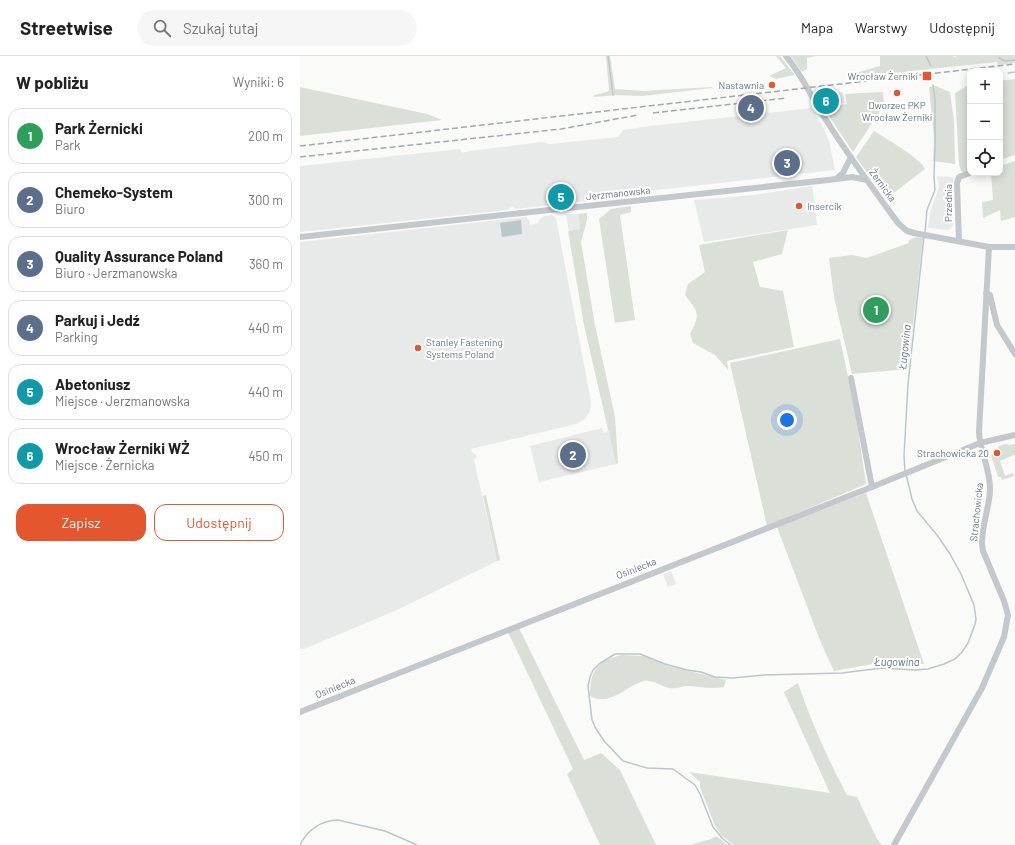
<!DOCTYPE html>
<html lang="pl">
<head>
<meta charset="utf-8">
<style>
	body { margin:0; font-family:Barlow,sans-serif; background:#f6f6f6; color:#222 }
	.controls { position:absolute; right:12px; top:12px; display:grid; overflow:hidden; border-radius:8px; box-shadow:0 2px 10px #0003 }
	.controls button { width:36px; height:36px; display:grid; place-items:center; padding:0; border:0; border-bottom:1px solid #e0e0e0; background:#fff; color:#222; font:20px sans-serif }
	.you { position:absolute; left:487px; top:364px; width:14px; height:14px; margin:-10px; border:3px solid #fff; border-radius:50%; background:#1a73e8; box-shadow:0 0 0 6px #1a73e833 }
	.badge { display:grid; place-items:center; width:26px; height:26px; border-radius:50%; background:#e4572e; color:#fff; font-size:13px; font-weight:700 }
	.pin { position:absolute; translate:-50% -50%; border:2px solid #fff; box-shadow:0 1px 4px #0006 }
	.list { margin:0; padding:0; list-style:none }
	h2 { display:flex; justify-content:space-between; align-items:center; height:52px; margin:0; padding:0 16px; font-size:17px }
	h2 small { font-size:13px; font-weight:400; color:#767676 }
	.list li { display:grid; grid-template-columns:26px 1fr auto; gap:12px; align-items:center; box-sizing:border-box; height:56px; margin:0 8px 8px; padding:0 8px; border:1px solid #e0e0e0; border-radius:12px }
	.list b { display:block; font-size:15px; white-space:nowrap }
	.list p { margin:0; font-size:13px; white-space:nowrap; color:#767676 }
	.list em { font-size:13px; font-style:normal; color:#767676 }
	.actions { display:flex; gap:8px; padding:12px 16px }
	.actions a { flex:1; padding:9px 0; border:1px solid #e4572e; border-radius:12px; text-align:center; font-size:14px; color:#e4572e }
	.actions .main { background:#e4572e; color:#fff }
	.icon { flex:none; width:22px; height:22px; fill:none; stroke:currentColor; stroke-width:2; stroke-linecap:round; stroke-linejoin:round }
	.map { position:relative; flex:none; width:715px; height:789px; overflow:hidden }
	header { display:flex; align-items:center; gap:24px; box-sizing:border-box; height:56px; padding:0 20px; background:#fff; border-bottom:1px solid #e0e0e0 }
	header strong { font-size:19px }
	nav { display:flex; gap:22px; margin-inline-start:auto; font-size:14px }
	.search { width:280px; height:36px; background:#f6f6f6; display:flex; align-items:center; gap:10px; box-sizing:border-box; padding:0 14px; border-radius:22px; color:#767676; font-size:15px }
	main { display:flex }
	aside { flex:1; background:#fff }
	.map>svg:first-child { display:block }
	.built { fill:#e8e9e9 }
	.green { fill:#dadfd7 }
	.water { fill:#bbc7cb }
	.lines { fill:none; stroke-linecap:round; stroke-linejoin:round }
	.stream { stroke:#bbc7cb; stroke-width:1.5 }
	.minor { stroke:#c3c8cc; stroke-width:6 }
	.rail { stroke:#a2aab0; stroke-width:1.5; stroke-dasharray:6 3; stroke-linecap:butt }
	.poi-dot { fill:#e4572e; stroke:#fff; stroke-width:1.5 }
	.labels { text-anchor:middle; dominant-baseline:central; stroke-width:4; stroke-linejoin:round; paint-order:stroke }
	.poi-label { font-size:10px; fill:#657683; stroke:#fff; text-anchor:end }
	.street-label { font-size:10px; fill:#657683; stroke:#fff }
	.water-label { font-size:11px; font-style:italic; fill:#60757c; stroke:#fff }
</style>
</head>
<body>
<header>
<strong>Streetwise</strong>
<div class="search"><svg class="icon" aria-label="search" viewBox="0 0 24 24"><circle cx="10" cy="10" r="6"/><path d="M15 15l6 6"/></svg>Szukaj tutaj</div>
<nav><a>Mapa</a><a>Warstwy</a><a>Udostępnij</a></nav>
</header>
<main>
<aside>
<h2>W pobliżu<small>Wyniki: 6</small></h2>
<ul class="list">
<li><span class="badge" style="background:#2e9e5b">1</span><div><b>Park Żernicki</b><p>Park</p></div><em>200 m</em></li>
<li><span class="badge" style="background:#5c6f8a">2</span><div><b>Chemeko-System</b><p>Biuro</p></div><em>300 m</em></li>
<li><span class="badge" style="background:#5c6f8a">3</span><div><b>Quality Assurance Poland</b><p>Biuro · Jerzmanowska</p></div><em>360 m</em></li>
<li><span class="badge" style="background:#5c6f8a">4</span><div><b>Parkuj i Jedź</b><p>Parking</p></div><em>440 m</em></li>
<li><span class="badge" style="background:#0f9aa8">5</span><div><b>Abetoniusz</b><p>Miejsce · Jerzmanowska</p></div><em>440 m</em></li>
<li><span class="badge" style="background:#0f9aa8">6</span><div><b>Wrocław Żerniki WŻ</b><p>Miejsce · Żernicka</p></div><em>450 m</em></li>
</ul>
<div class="actions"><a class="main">Zapisz</a><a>Udostępnij</a></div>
</aside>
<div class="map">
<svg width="715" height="789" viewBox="0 0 715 789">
	<rect width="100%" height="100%" fill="#fafaf8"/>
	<path class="built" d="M543,36L545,47L521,50L518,44L521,39Z
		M511,52L524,73L529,85L535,114L322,138V141L315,136L293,139L288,145L277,146L275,144L272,145L271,147L215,153L214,151L209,152L208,154L0,176V110L160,93L162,97L170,95L242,86L250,88L318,81L323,74L350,70Z
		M637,120L653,121V170L648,174L628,172L631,153L639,131Z
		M512,130L517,169L404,186L394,144L454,139Z
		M267,158H279L280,173L269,175L266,160Z
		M252,159L256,162L291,345L290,355L285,363L276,368L171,393L172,396L177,400L174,404L197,505L97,554L4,593H0V186L226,161L229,164L230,169L238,167L240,163L244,160Z
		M302,372L303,377L308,375L316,408L239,426L230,390Z
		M371,515L376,528L368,531L363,518Z"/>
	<path class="green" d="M306,0H310L315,33L343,35L412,31V32L342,40L316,39L294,41V39L307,36L309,34Z
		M476,0H480L494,18V19L476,23L469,20L486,12Z
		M491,0H516L507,2V13L502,16Z
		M580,0H653L654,1L658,0H715V7L698,9L697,6L593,17L592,16L587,18L555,22L559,16L580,10Z
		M715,23V99L700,104V25Z
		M670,28V115L665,117L661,115L659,108L655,37Z
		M636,30L650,36L654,65L655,108L633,105L634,82L629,31Z
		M0,31L127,58L142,64L0,80Z
		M583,36L584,49L553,96L523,51L547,48L545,38Z
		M574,75C585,82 622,103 625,113L586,143L556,101Z
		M715,105V161L701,165L700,154L683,162L682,146L693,144L691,117H700V110Z
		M331,150V156L320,159L335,264L315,267L299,163L311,153Z
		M287,157V164L281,186L295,269L315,361L318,407L316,408L284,269L268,175L280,173L279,158Z
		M488,174L482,198L453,206L460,231L483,235L494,291L427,305L428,314L415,299L393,287L390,278C401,257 398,256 385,239L388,228L405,216L399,189Z
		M615,181L623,182L608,313L552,318L534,241L529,202L552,199L567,202L609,187L608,185Z
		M540,283L555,354L566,428L467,470L430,307Z
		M706,388L710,389L715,388V400L714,399L700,405L705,420L713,417L714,420L702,424L701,421H698L691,399L699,390Z
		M566,437L624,608L578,607L534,615L521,587L477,471Z
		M186,439L200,504L197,505L183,440Z
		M219,572L284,704L301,697L320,714L356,789H300L267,718L273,713L208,576Z
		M322,599L343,600L368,610L426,624L424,631C411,634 398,630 385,630C380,631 375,633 369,632C361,630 352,623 343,625C325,631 309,651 290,640C290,615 297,604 322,599Z
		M498,627C511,666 528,703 547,739L557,741L577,783L582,789H434L422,780L415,770L400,731V726L389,716L530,737L484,636Z
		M416,780L428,789H390L411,783Z"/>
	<path class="water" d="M221,164L222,178L202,181L200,167Z"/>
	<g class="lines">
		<path class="stream" d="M308,0L313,39
			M626,0L631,10
			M699,2L705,5L715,4
			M708,17L715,16
			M625,176L627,154L635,134L634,120L635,90V44L633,29
			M605,415L604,400L608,328L624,180
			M0,789C7,774 22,764 38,764L85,775L117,789
			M431,789L423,783L413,771L400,738L395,729L373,713L347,712L323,705L304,685L295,671L292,664L288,630L290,621L293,614L299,608L315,598H340L365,608L387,614L401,616L415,621L433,622L464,619L542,617L582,612L615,614L628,613L644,608L655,603L662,596L668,587L675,568L676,563L674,549L661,518L650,498L637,479L617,455L612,443L606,418"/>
		<path class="minor" d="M486,0C503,20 513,45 528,67C550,102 574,134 598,167L607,175L614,177L689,191H715
			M536,123L543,117L551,101
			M0,181L528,124L552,121L567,124
			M659,185L657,127L659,121L670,117
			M686,237L690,239L697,269L715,298
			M551,322L572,431
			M0,656L572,431L680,387L715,379
			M594,789L682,632L704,581L708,559L704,545L683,495L682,487C682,469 689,452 690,435C691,415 680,396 679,376L689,191"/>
		<path class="rail" d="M353,57L487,42
			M0,90L715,8
			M0,101L261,73L338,59"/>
	</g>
	<g class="poi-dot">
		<rect x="622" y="15" width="10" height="10" rx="2"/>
		<circle cx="472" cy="29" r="4"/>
		<circle cx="597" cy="37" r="4"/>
		<circle cx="499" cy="150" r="4"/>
		<circle cx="118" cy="292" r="4"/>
		<circle cx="697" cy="397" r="4"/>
	</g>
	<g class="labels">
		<g class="poi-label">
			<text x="618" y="20">Wrocław Żerniki</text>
			<text x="464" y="29">Nastawnia</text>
			<text x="597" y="49" text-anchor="middle">Dworzec PKP<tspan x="597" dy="12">Wrocław Żerniki</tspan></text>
			<text x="507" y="150" text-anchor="start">Insercik</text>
			<text x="126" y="286" text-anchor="start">Stanley Fastening<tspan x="126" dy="12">Systems Poland</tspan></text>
			<text x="689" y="397">Strachowicka 20</text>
		</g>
		<g class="street-label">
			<text transform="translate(583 129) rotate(54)">Żernicka</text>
			<text transform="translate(318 137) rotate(-6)">Jerzmanowska</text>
			<text transform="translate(648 147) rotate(-90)">Przednia</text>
			<text transform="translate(676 456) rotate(-84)">Strachowicka</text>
			<text transform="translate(336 512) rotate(-21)">Osiniecka</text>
			<text transform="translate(35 631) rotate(-22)">Osiniecka</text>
		</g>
		<g class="water-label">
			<text transform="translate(604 291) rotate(-84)">Ługowina</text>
			<text x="597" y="605">Ługowina</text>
		</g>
	</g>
</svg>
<div class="controls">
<button>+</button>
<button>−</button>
<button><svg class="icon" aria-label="locate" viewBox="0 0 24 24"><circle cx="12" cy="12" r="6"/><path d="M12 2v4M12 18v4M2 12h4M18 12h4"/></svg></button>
</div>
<div class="you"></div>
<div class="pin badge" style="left:576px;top:254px;background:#2e9e5b">1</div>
<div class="pin badge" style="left:273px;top:399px;background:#5c6f8a">2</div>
<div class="pin badge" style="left:487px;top:107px;background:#5c6f8a">3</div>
<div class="pin badge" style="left:451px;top:52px;background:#5c6f8a">4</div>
<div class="pin badge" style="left:261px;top:141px;background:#0f9aa8">5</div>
<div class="pin badge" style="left:526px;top:45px;background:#0f9aa8">6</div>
</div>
</main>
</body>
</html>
